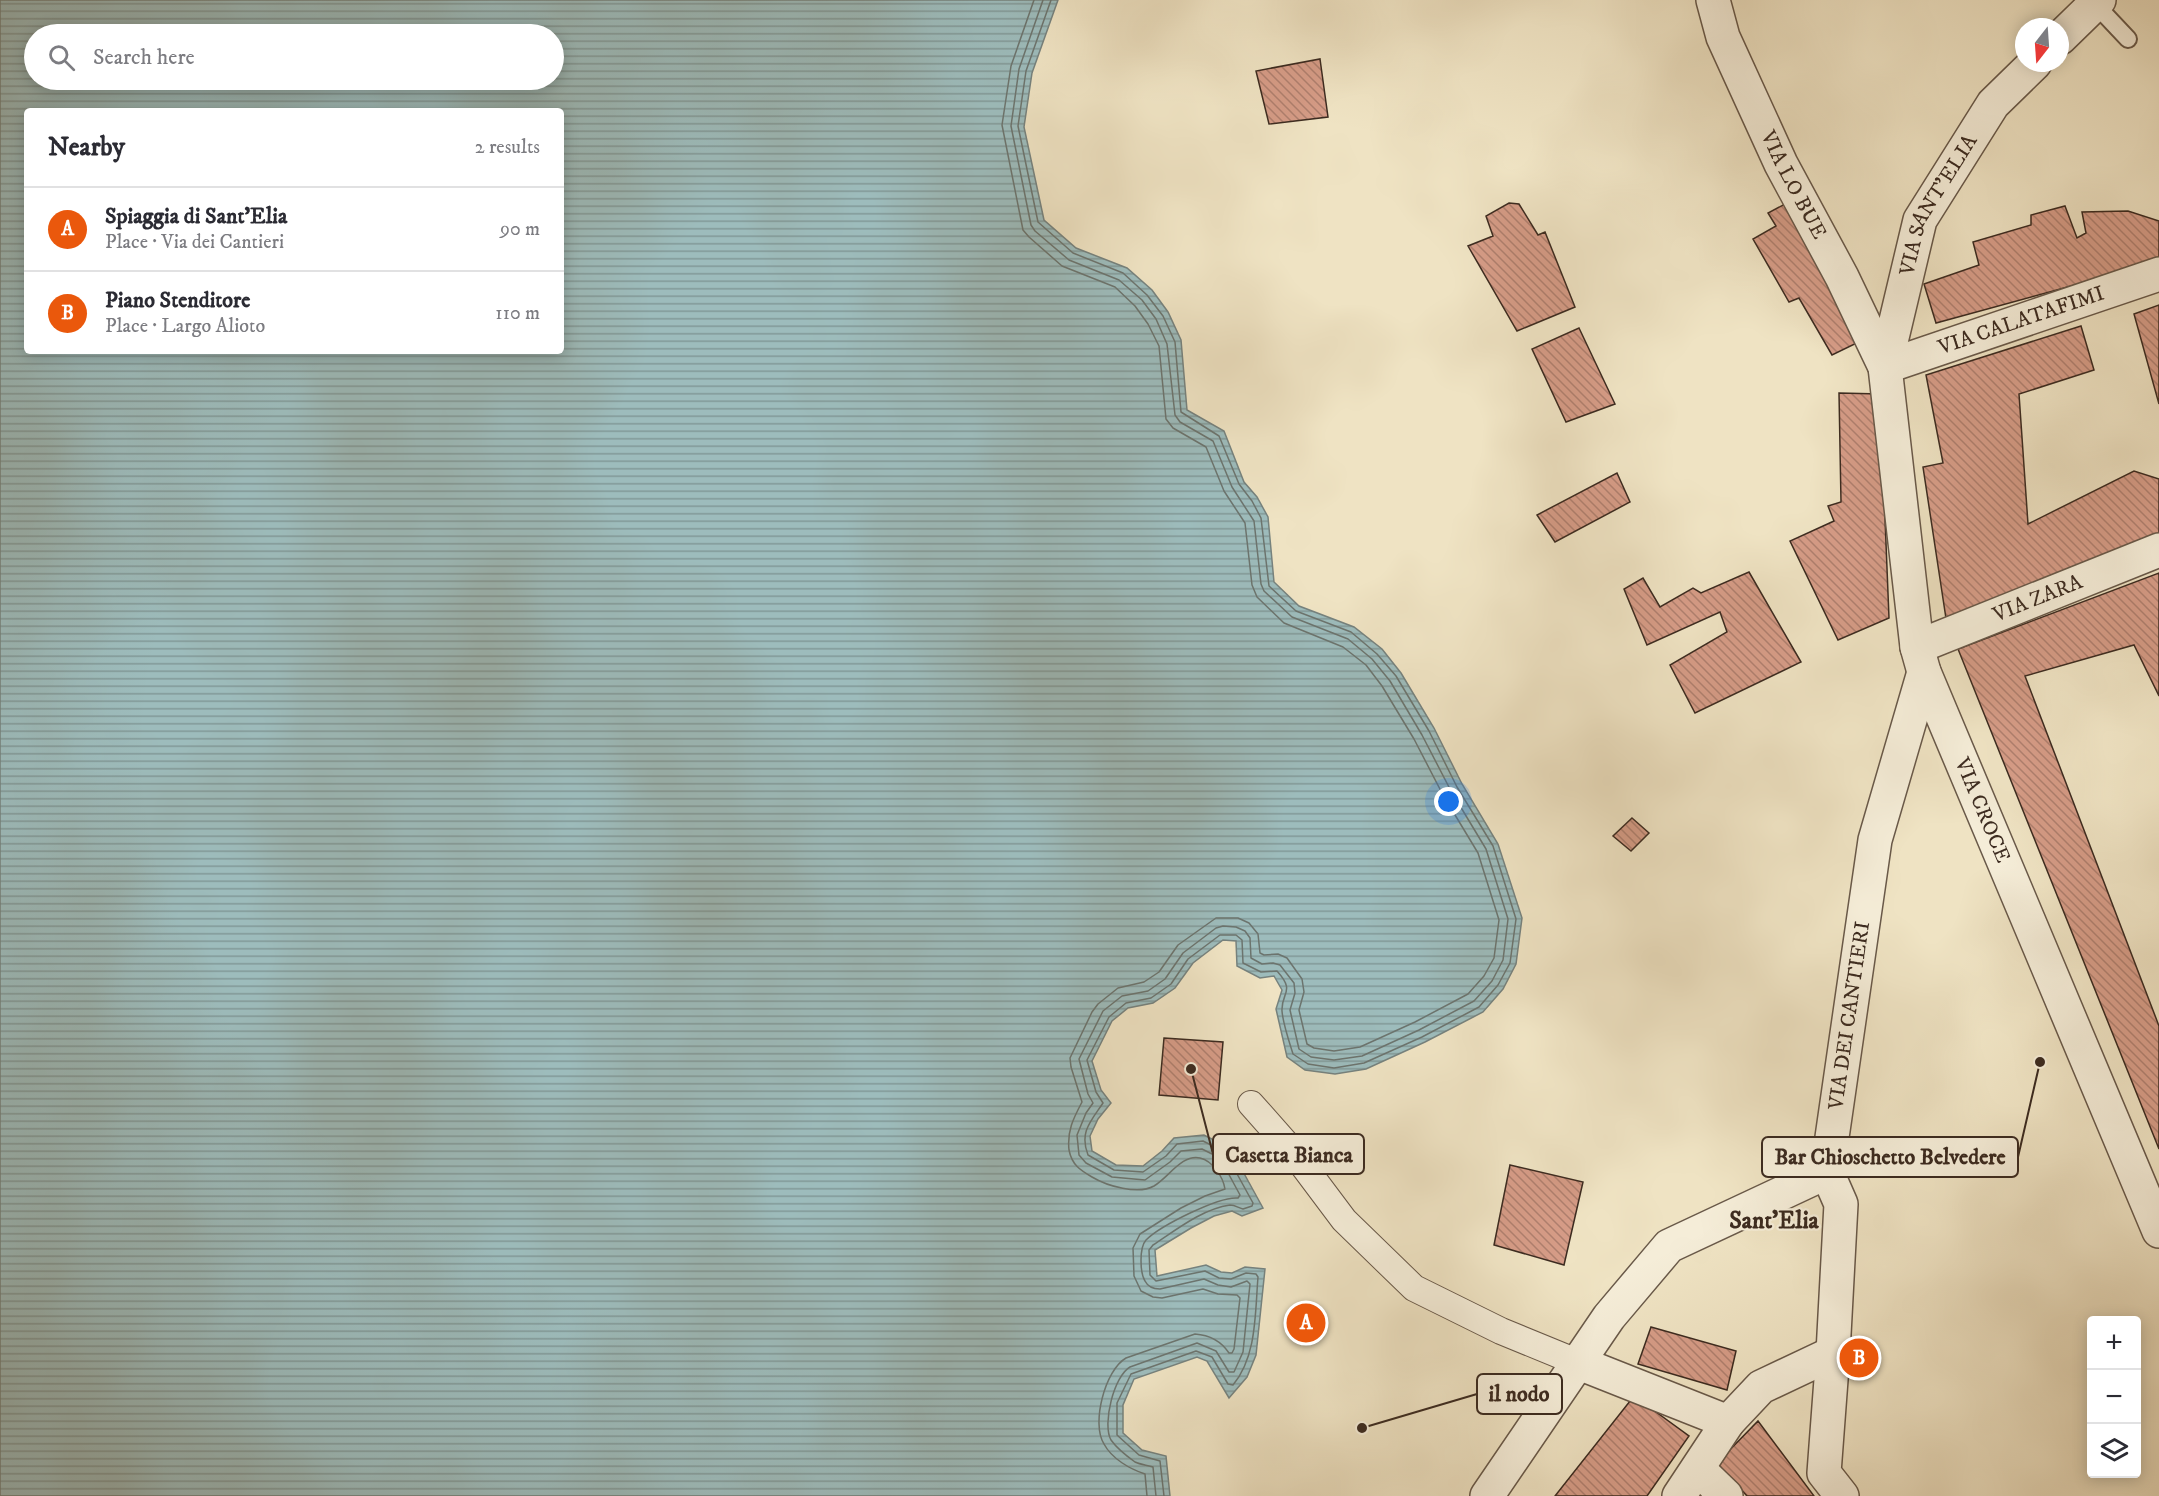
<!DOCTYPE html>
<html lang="en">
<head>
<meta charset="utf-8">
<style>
	body { margin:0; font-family:"IM FELL DW Pica",serif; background:#f2f2f3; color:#2b2b33 }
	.controls { position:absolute; right:18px; bottom:18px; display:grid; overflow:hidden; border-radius:6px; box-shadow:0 3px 15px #0003 }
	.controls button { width:54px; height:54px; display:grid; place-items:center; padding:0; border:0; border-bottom:2px solid #e1e1e2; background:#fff; color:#2b2b33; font:30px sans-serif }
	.compass { position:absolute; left:2015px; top:18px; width:54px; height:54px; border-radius:50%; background:#fff; box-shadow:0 3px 15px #0003; rotate:197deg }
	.you { position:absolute; left:1449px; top:802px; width:21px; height:21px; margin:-15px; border:4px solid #fff; border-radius:50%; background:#1a73e8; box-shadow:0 0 0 9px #1a73e833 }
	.badge { display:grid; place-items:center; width:39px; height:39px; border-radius:50%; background:#ea580c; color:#fff; font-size:20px; font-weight:700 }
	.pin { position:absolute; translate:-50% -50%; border:3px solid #fff; box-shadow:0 2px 6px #0006 }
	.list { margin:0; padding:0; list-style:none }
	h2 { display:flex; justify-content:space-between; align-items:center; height:78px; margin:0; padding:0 24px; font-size:26px }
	h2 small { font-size:20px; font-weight:400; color:#7c7c81 }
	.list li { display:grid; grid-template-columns:39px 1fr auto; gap:18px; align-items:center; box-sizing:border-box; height:84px; padding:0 24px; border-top:2px solid #e1e1e2 }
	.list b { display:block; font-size:22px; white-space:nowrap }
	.list p { margin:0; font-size:20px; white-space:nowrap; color:#7c7c81 }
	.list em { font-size:20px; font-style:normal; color:#7c7c81 }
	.icon { flex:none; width:33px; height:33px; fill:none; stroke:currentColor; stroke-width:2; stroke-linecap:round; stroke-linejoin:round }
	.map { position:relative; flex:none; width:2159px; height:1496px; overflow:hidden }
	.search { position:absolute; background:#fff; box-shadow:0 3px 15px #0003; left:24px; top:24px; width:540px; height:66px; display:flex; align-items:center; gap:15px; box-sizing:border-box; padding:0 21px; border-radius:33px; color:#7c7c81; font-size:22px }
	.panel { position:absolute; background:#fff; box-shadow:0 3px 15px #0003; left:24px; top:108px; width:540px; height:246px; border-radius:6px }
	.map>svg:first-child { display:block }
	.water { fill:url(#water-rules); stroke:#76827e; stroke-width:1.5; fill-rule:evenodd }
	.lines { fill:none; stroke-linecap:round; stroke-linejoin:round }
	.shore { stroke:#6c746e; stroke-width:1.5 }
	.building { fill:url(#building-back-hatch); stroke:#3c2b20; stroke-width:1.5 }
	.service-casing { stroke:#695949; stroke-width:20 }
	.pedestrian-casing { stroke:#695949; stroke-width:28 }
	.minor-casing { stroke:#695949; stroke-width:36 }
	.service { stroke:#f5edd8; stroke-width:16 }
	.pedestrian { stroke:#f5edd8; stroke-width:26 }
	.minor { stroke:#f5edd8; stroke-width:33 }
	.labels { text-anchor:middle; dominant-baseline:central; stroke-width:4.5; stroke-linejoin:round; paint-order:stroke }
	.street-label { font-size:21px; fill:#3c2b20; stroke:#f5edd8 }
	.quarter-label { font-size:24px; font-weight:bold; fill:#3c2b20; stroke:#f5edd8 }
	.leader { fill:none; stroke:#3c2b20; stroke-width:2 }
	.callout-dot { fill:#3c2b20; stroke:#f5edd8; stroke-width:2 }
	.callout { fill:#f5edd8; stroke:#3c2b20; stroke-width:2 }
	.callout-label { font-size:22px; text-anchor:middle; font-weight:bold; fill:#3c2b20 }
</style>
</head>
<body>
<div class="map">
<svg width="2159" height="1496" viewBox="0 0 2159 1496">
	<defs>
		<pattern id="water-rules" width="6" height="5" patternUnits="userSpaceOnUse" patternTransform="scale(1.5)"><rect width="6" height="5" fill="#9dbcbc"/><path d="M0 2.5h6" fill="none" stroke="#819998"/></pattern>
		<pattern id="building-back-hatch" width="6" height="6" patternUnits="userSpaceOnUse" patternTransform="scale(1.5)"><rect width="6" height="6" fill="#d69c87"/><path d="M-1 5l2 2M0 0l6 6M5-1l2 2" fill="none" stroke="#af7f6e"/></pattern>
	</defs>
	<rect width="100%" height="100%" fill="#efe3c3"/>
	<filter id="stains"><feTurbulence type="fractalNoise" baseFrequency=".00333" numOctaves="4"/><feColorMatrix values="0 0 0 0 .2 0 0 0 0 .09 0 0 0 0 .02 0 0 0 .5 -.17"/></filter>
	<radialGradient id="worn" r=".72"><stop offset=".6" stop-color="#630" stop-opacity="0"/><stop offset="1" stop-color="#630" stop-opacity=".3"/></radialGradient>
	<path class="water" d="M0,0H1058L1032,73L1024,127L1044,220L1076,248L1127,268L1152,290L1168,312L1181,340L1187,410L1224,431L1244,482L1257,497L1268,517L1274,582L1299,606L1354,627L1382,649L1401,673L1434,728L1462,784L1498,844L1522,918L1516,964L1503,989L1483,1012L1425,1042L1366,1069L1335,1074L1305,1070L1287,1057L1276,1009L1282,990L1274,976L1260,978L1237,966L1236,941L1223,940L1193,963L1175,988L1153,1003L1128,1008L1112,1021L1092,1061L1101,1090L1111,1103L1098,1119L1090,1136L1092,1151L1116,1165L1143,1166L1162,1151L1174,1138L1204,1135L1230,1148L1263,1208L1242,1216L1232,1211L1214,1216L1191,1228L1155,1250L1157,1276L1206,1265L1221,1272L1232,1273L1245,1267L1265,1269L1256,1355L1247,1377L1229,1398L1207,1361L1197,1357L1134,1379L1123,1405V1433L1142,1450L1166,1456L1170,1496H0ZM34,34H554V80H34ZM27,111H561V351H27Z"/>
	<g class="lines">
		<path class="shore" d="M1034,0L1011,66L1002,125L1023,230L1029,237L1062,266L1115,287L1135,306L1148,324L1159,346L1166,419L1173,428L1206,447L1224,491L1245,523L1252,585L1257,597L1284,623L1343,647L1366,665L1382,686L1414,739L1443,795L1478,853L1499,920L1494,958L1484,976L1468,994L1415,1022L1360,1047L1334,1051L1314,1048L1307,1044L1299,1010L1304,992L1302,979L1287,958L1278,954L1264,955L1260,953L1258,934L1249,923L1238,918H1216L1178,945L1159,972L1144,982L1118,988L1098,1004L1092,1012L1070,1058L1071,1067L1082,1102C1073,1119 1067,1131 1069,1150C1072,1165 1080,1170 1092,1177C1107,1186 1138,1195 1154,1186C1169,1177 1182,1154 1200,1158C1213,1161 1223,1177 1225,1189L1205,1196L1181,1208L1140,1234L1133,1248L1134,1276L1141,1291L1153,1297L1162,1298L1203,1289L1218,1294L1237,1295L1240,1298L1234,1349L1232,1353H1229C1221,1341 1209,1335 1195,1334L1126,1358C1105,1370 1091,1424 1104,1444C1112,1459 1130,1469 1145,1474L1147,1496
			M1043,0L1019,69L1011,126L1031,225L1035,231L1069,260L1119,280L1142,300L1156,319L1167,344L1175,415L1180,422L1213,441L1232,487L1254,521L1261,584L1264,591L1292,617L1348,639L1372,659L1390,681L1422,735L1451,791L1486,849L1508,919L1503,960L1492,981L1474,1001L1419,1030L1362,1056L1334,1060L1311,1057L1299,1049L1290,1010L1295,993L1294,983L1280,965L1273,963L1262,964L1251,958L1250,938L1245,931L1236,927L1223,926L1216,928L1183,953L1165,979L1148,991L1122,996L1103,1011L1079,1059L1088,1094L1093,1103L1086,1113L1077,1135L1079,1155L1086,1163L1112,1177L1145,1180L1170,1162L1181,1151L1202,1149L1220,1158L1240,1195L1238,1198C1219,1196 1160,1226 1146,1240C1139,1248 1140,1273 1145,1281C1148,1287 1154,1289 1160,1289L1204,1279L1218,1285L1231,1287L1247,1281L1250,1284L1243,1352L1234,1372H1229L1216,1351L1197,1343L1130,1367C1114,1376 1102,1424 1111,1440C1116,1447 1128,1457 1135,1462C1141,1465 1148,1465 1153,1467L1156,1496
			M1051,0L1026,71L1018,126L1038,222L1073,253L1123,273L1147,295L1163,316L1175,342L1181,412L1219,436L1239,484L1252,501L1261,518L1269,586L1296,611L1351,632L1377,654L1396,676L1429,731L1457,787L1493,846L1516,919L1510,963L1498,985L1479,1007L1422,1037L1364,1063L1334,1068L1308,1064L1293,1054C1289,1041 1283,1024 1282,1011C1281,992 1296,992 1277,971L1261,972L1243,963L1242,940L1236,935H1220L1188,959L1171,984L1151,998L1126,1003L1109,1017L1087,1060L1096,1092L1103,1103C1091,1121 1079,1132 1088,1155L1114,1170L1143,1172L1166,1156L1177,1144L1203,1141L1225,1152L1253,1203L1252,1206L1243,1209C1239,1208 1235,1205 1230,1205C1202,1209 1176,1230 1153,1245L1149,1250L1150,1275L1156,1281L1205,1271L1219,1278L1231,1279L1246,1273L1256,1274L1258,1277C1255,1313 1257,1356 1233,1385L1228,1384L1212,1357L1196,1351L1131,1374L1117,1403V1435L1139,1455L1160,1461L1164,1496"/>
	</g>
	<path class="building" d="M1320,59L1328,117L1269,124L1256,71Z
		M1509,203L1519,204L1538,235L1545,232L1575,307L1517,331L1468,246L1493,236L1486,216Z
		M1787,203L1863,340L1832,355L1799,298L1789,302L1753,239L1776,226L1768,213Z
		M2065,206L2077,238L2086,233L2082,212L2128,211L2159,221V262L1936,323L1924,284L1979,265L1973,242L2031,225V215Z
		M2159,305V404L2134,314Z
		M2081,326L2094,370L2019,394L2028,524L2134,471L2159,479V538L1947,625L1923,467L1943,463L1926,375Z
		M1579,328L1615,404L1566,422L1532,349Z
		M1839,393L1880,394L1889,618L1838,640L1790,541L1834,521L1828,506L1841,502Z
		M1617,473L1630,502L1555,542L1537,515Z
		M1749,572L1801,662L1695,713L1670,665L1727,632L1720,612L1647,645L1624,589L1643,578L1660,607L1693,588L1701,593Z
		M2159,573V696L2134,645L2025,676L2159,1026V1149L1958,649Z
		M1632,818L1649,833L1631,851L1613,836Z
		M1164,1038L1223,1042L1218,1100L1159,1095Z
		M1510,1165L1583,1182L1564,1265L1494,1245Z
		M1651,1327L1736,1351L1727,1390L1638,1364Z
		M1634,1396L1689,1436L1647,1496H1555Z
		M1758,1421L1814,1496H1747L1717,1463Z"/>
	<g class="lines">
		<defs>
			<path id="service" d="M2095,4L2128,39"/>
			<path id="pedestrian" d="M1251,1104L1290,1148L1344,1220L1414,1288L1501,1331L1579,1363"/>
			<g id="minor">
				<path id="s1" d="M1713,0L1723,37L1781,164L1842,277L1885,367L1917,647L1924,672L2159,1231"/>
				<path d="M2060,38L2099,0"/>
				<path id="s2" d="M1885,367L1920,220L1993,104L2035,63"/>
				<path id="s3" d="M1885,367L2159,274"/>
				<path id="s4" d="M1917,647L2159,550"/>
				<path d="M1827,1172L1841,1204L1833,1353L1824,1473L1842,1496"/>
				<path d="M1579,1363L1728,1422"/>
				<path d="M1698,1469L1726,1496"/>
				<path id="s5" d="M1487,1496L1609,1317L1669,1246L1827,1172L1875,840L1924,672"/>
				<path d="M1679,1496L1728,1422L1761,1387L1833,1353"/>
			</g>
		</defs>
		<use href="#service" class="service-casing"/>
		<use href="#pedestrian" class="pedestrian-casing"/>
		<use href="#minor" class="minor-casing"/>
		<use href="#service" class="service"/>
		<use href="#pedestrian" class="pedestrian"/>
		<use href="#minor" class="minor"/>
	</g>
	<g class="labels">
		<g class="street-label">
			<text stroke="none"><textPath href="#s1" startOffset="202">VIA LO BUE</textPath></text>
			<text stroke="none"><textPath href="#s2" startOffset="172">VIA SANT'ELIA</textPath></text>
			<text stroke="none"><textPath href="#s3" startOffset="144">VIA CALATAFIMI</textPath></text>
			<text stroke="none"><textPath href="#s4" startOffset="130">VIA ZARA</textPath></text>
			<text stroke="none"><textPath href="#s1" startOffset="864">VIA CROCE</textPath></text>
			<text stroke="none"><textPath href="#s5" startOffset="642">VIA DEI CANTIERI</textPath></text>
		</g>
		<g class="quarter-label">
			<text x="1774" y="1221">Sant'Elia</text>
		</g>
	</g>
	<path class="leader" d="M1191 1069L1213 1154M2040 1062L2018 1157M1362 1428L1477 1394"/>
	<g class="callout-dot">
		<circle cx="1191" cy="1069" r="6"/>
		<circle cx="2040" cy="1062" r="6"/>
		<circle cx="1362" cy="1428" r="6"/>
	</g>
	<g class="callout">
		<rect x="1213" y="1134" width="151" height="40" rx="6"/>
		<rect x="1762" y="1137" width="256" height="40" rx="6"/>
		<rect x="1477" y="1374" width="85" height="40" rx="6"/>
	</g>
	<g class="callout-label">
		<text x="1289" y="1162">Casetta Bianca</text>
		<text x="1890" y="1164">Bar Chioschetto Belvedere</text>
		<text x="1519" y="1401">il nodo</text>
	</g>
	<rect width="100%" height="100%" filter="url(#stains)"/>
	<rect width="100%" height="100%" fill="url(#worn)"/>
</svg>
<div class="controls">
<button>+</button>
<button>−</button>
<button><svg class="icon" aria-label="layers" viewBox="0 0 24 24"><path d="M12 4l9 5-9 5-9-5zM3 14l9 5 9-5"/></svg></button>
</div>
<svg class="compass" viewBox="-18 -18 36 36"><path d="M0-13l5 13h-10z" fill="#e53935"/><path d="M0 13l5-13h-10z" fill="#7c7c81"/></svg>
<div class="you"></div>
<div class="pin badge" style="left:1306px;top:1323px">A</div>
<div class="pin badge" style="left:1859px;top:1358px">B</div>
<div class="search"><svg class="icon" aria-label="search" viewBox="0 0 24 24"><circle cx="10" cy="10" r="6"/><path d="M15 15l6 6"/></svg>Search here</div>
<section class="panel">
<h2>Nearby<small>2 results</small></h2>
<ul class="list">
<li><span class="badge">A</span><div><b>Spiaggia di Sant'Elia</b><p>Place · Via dei Cantieri</p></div><em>90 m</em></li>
<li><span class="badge">B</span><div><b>Piano Stenditore</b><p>Place · Largo Alioto</p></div><em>110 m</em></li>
</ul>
</section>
</div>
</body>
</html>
